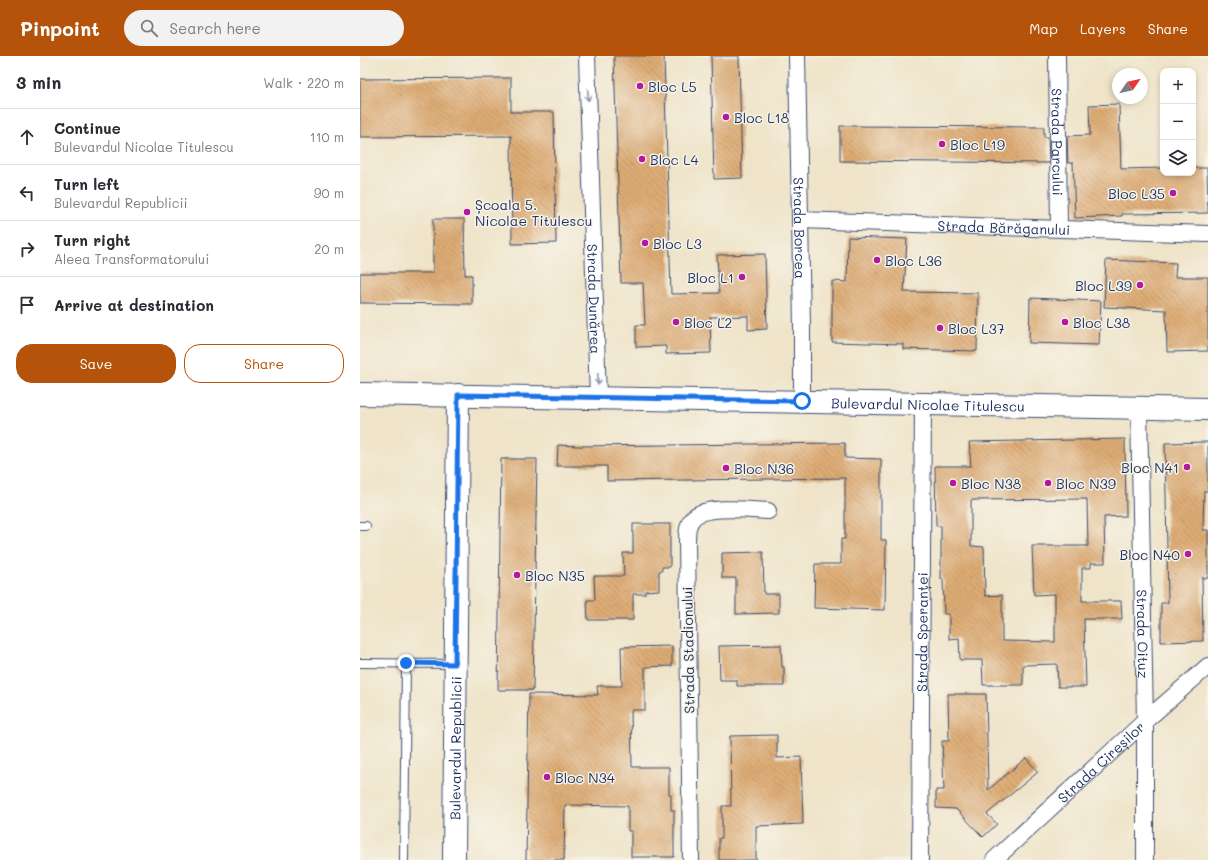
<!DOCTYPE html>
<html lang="en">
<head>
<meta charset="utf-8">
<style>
	body { margin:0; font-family:Mali,sans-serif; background:#f2f2f3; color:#2b2b33 }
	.controls { position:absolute; right:12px; top:12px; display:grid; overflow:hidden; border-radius:8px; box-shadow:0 2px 6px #0003 }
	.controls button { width:36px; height:36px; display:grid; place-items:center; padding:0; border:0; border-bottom:1px solid #e1e1e2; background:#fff; color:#2b2b33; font:20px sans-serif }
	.compass { position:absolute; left:752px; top:12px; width:36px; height:36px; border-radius:50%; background:#fff; box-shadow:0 2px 6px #0003; rotate:56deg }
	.stop { position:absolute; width:12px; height:12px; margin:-9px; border:3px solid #1a73e8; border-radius:50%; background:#fff }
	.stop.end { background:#1a73e8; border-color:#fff; box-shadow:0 1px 4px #0008 }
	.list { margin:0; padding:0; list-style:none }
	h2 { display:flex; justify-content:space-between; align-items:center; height:52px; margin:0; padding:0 16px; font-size:17px }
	h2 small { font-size:13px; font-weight:400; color:#7c7c81 }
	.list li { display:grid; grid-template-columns:26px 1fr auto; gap:12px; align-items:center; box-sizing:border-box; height:56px; padding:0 16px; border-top:1px solid #e1e1e2 }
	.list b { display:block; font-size:15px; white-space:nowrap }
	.list p { margin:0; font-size:13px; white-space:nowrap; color:#7c7c81 }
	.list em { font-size:13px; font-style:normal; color:#7c7c81 }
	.actions { display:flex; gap:8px; padding:12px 16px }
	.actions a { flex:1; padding:9px 0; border:1px solid #b45309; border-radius:16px; text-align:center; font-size:14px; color:#b45309 }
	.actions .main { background:#b45309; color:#fff }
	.icon { flex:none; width:22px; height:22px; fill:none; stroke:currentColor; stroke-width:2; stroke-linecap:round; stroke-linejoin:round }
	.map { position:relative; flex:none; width:848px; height:804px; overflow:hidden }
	header { display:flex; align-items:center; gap:24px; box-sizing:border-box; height:56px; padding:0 20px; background:#b45309; color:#fff }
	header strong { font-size:19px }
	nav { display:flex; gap:22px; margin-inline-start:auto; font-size:14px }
	.search { width:280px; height:36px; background:#f2f2f3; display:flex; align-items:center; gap:10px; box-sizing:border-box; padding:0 14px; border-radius:22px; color:#7c7c81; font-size:15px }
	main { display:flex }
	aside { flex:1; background:#fff }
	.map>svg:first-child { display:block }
	.building { fill:url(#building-back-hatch); fill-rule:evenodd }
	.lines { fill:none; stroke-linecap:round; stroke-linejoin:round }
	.service-casing { stroke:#3b4a6e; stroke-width:10 }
	.minor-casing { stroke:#3b4a6e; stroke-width:18 }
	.secondary-casing { stroke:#3b4a6e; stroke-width:24 }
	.service { stroke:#fff; stroke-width:8 }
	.minor { stroke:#fff; stroke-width:16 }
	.secondary { stroke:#fff; stroke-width:22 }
	.oneway { stroke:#8d97ae }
	.route { stroke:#1a73e8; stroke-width:5 }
	.poi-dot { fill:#b5179e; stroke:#f7f3e8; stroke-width:1.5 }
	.labels { text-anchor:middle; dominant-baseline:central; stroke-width:3; stroke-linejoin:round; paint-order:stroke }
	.poi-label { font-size:14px; fill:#1b2f5e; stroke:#f7f3e8; text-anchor:start }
	.street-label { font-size:14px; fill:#1b2f5e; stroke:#f7f3e8 }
</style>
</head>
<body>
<header>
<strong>Pinpoint</strong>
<div class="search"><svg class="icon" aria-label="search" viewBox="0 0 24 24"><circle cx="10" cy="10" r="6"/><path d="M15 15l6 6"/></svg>Search here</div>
<nav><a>Map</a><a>Layers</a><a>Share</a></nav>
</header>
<main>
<aside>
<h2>3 min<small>Walk · 220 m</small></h2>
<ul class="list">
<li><svg class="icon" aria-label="ahead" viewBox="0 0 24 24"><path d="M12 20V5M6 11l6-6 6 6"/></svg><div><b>Continue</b><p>Bulevardul Nicolae Titulescu</p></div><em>110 m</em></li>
<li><svg class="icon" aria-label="left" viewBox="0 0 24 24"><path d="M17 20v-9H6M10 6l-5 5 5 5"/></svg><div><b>Turn left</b><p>Bulevardul Republicii</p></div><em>90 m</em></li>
<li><svg class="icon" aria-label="right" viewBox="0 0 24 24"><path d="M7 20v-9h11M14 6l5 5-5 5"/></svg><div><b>Turn right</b><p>Aleea Transformatorului</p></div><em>20 m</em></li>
<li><svg class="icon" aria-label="arrive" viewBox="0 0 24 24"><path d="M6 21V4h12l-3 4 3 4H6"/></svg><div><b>Arrive at destination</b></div></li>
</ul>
<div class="actions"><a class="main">Save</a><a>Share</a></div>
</aside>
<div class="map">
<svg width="848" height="804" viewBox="0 0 848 804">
	<defs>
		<pattern id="building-back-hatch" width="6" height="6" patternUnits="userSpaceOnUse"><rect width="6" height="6" fill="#deac74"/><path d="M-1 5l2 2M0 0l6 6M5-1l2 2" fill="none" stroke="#b38c62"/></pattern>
	</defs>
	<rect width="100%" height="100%" fill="#f7f3e8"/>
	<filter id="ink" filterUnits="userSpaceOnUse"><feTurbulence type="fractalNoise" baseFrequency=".025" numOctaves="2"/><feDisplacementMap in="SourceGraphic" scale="8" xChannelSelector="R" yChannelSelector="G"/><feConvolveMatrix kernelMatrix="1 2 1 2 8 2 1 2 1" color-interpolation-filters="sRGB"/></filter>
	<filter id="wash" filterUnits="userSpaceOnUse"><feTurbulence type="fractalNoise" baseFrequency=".012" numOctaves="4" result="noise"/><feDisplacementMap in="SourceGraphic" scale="16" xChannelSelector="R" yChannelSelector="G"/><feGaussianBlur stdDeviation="0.9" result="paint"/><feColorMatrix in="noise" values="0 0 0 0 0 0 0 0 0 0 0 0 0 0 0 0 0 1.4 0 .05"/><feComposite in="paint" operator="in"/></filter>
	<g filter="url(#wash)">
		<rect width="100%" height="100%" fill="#efe4c9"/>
		<g id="blocks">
			<path class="building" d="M254,0H304L311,238L359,237L357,199L405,198L407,273L388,274V260L350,261L351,297L306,298V290L276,291V269H285L283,227H261Z
				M351,0H379L382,122L354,123Z
				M151,22V56H194L196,187L152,188L151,80L0,81V23Z
				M759,48L761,113L803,112V117H833V112H847L848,157L762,158V160L715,162L713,107H708L707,80L730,79L729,49Z
				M480,70L684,71V81H688L689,107L480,105Z
				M73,163H104L105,219H112V248L0,247V217H73Z
				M488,181L547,183L544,236L618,237L617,295L543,293V288L472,286V225L487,226Z
				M746,204L816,207L815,221H848V295L807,296L806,254L744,251Z
				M670,242L741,245L739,289L669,287Z
				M765,383L766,460L744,461L745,507H731V512H722V545H761L762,563H724L726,631H698L697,608L663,609V629H623L622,604H600L599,582L589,583V558H584L583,523H581V470H576L575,410H611L609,386ZM727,443L728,490H672L674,539L695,538V586L642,585V539L625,540L624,491L611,490V444Z
				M848,386V435H844L843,474H848V522H842L843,585L801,586V547H808L805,387Z
				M485,387V402L521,403V484H526L525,554L454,552L455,508H481V483H485V422L247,425V410H197L198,389L218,390Z
				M141,403H177L173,634H138Z
				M273,468H310V511H302V515H299V534L285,535V538H273V564H228L227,544H235L234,520H264L263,497H273Z
				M403,496L404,538H419V557L376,558V522H362V497Z
				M421,589L422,611H424V630H377V624H360L359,590Z
				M312,590V610L285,611V654H271L272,711H309V738H311V754H314V801H271V775H268V750L205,749L204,804H166L169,638L238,639L237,630H262L261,591Z
				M588,638H626L628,734L666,702L678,716L627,758L637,768L623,781L596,753L576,752V734H584L582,685H589Z
				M417,679V702L441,701L443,768L396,770V804H359V782H362V750H371L370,680Z"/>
		</g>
	</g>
	<g filter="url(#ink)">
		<use href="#blocks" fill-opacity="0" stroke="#3b4a6e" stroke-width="1"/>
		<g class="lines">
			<defs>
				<path id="service" d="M0,470H6
					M0,607L94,608
					M44,804L46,607"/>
				<g id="minor">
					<path id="s1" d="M227,0L238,342"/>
					<path id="s2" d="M437,0L442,269V345"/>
					<path id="s3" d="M697,0L699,172"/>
					<path id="s4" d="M440,164L848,178"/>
					<path id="s5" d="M779,353L785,665V804"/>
					<path d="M331,804L327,484C327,476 328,466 334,461C347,449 390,454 408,455"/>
					<path id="s6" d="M560,804L563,348"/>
					<path id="s7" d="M634,804L785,665L848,610"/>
				</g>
				<g id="secondary">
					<path id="s8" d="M0,338L848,353"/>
					<path id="s9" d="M94,804L98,339"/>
				</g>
			</defs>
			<use href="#service" class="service-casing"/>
			<use href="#minor" class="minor-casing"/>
			<use href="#secondary" class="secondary-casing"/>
			<use href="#service" class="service"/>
			<use href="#minor" class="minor"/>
			<use href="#secondary" class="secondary"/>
		</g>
		<defs><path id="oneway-shaft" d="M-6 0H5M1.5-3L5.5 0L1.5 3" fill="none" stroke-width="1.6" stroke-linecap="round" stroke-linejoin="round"/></defs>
		<g class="oneway">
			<use href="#oneway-shaft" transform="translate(228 39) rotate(88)"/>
			<use href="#oneway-shaft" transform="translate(238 323) rotate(88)"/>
		</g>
	</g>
	<g class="lines" filter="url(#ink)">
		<path class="route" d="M46,607L95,608L98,339L442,345"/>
	</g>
	<g class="poi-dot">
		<circle cx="280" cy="30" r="4"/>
		<circle cx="366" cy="61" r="4"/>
		<circle cx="582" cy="88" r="4"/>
		<circle cx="282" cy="103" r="4"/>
		<circle cx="813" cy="137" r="4"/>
		<circle cx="107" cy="156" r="4"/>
		<circle cx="285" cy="187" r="4"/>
		<circle cx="517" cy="204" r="4"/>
		<circle cx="382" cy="221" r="4"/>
		<circle cx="780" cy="229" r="4"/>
		<circle cx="316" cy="266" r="4"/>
		<circle cx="705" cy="266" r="4"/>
		<circle cx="580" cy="272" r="4"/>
		<circle cx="827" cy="411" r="4"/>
		<circle cx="366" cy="412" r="4"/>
		<circle cx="593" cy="427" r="4"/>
		<circle cx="688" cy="427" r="4"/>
		<circle cx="828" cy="498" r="4"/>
		<circle cx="157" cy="519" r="4"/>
		<circle cx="187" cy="721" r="4"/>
	</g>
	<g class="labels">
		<g class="poi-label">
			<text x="288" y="30">Bloc L5</text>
			<text x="374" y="61">Bloc L18</text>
			<text x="590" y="88">Bloc L19</text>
			<text x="290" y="103">Bloc L4</text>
			<text x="805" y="137" text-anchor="end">Bloc L35</text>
			<text x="115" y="148">Școala 5.<tspan x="115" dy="16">Nicolae Titulescu</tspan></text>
			<text x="293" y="187">Bloc L3</text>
			<text x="525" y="204">Bloc L36</text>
			<text x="374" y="221" text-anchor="end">Bloc L1</text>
			<text x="772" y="229" text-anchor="end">Bloc L39</text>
			<text x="324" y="266">Bloc L2</text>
			<text x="713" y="266">Bloc L38</text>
			<text x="588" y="272">Bloc L37</text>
			<text x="819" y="411" text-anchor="end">Bloc N41</text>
			<text x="374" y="412">Bloc N36</text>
			<text x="601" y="427">Bloc N38</text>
			<text x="696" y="427">Bloc N39</text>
			<text x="820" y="498" text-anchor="end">Bloc N40</text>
			<text x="165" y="519">Bloc N35</text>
			<text x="195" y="721">Bloc N34</text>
		</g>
		<g class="street-label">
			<text stroke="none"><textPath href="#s3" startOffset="86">Strada Parcului</textPath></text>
			<text stroke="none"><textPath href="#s4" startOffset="204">Strada Bărăganului</textPath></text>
			<text stroke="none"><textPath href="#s2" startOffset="172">Strada Borcea</textPath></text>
			<text stroke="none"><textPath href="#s1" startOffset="243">Strada Dunărea</textPath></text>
			<text stroke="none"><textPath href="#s8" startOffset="568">Bulevardul Nicolae Titulescu</textPath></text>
			<text stroke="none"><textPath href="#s6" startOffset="228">Strada Speranței</textPath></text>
			<text stroke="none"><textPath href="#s5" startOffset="225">Strada Oituz</textPath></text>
			<text transform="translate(328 594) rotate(-91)">Strada Stadionului</text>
			<text stroke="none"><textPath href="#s9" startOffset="112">Bulevardul Republicii</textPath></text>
			<text stroke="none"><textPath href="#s7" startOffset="145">Strada Cireșilor</textPath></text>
		</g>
	</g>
</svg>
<div class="controls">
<button>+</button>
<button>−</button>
<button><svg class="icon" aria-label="layers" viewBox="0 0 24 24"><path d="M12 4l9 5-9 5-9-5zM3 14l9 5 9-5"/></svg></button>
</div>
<svg class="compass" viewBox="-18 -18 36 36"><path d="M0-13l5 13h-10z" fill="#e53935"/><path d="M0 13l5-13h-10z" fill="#7c7c81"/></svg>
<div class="stop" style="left:442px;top:345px"></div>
<div class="stop end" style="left:46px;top:607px"></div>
</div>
</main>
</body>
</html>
